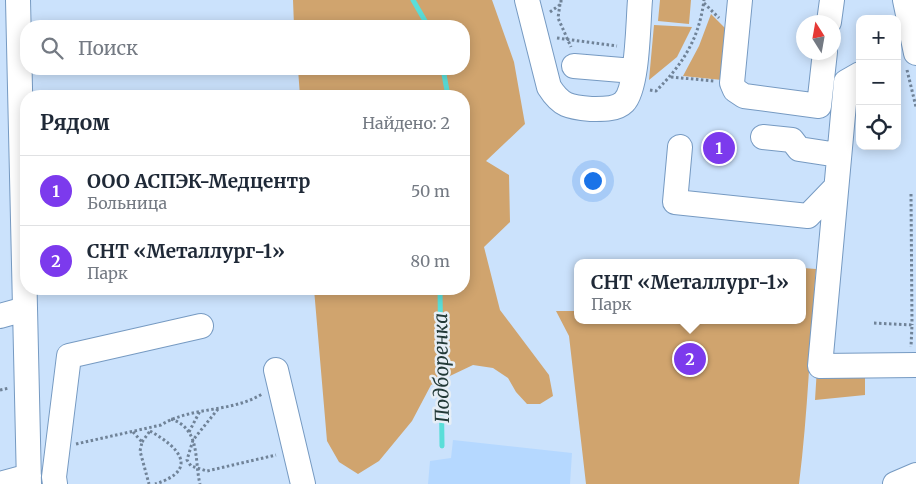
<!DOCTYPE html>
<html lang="ru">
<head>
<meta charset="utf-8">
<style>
	body { margin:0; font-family:Merriweather,serif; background:#f2f2f3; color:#1f2937 }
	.controls { position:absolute; right:15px; top:15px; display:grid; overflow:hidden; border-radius:10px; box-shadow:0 2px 12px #0003 }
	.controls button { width:45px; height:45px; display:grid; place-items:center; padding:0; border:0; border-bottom:1px solid #e0e1e3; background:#fff; color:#1f2937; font:25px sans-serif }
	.compass { position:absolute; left:796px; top:15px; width:45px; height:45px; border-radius:50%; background:#fff; box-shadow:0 2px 12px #0003; rotate:349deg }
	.you { position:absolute; left:592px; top:180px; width:18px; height:18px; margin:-12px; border:4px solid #fff; border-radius:50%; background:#1a73e8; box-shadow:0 0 0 8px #1a73e833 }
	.badge { display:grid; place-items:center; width:32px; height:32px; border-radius:50%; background:#7c3aed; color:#fff; font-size:16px; font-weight:700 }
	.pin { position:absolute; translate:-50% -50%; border:2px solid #fff; box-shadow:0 1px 5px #0006 }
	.popup { position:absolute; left:574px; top:259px; width:232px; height:65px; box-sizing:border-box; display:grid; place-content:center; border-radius:10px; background:#fff; filter:drop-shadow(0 1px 4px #0005); font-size:16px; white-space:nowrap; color:#747a83 }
	.popup b { font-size:19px; color:#1f2937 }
	.popup::after { content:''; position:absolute; left:50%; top:100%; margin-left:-10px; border:10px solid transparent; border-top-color:#fff }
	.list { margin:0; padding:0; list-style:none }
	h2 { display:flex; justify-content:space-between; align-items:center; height:65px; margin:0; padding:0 20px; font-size:21px }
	h2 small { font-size:16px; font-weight:400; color:#747a83 }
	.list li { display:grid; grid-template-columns:32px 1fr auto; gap:15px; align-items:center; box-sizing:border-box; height:70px; padding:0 20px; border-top:1px solid #e0e1e3 }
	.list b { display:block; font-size:19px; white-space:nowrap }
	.list p { margin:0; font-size:16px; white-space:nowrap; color:#747a83 }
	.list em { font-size:16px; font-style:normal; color:#747a83 }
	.icon { flex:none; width:28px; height:28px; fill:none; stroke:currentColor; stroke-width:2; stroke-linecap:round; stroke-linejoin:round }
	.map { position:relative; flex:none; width:916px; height:484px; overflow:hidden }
	.search { position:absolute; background:#fff; box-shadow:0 2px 12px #0003; left:20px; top:20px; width:450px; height:55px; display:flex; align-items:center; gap:12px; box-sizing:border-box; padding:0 18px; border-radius:20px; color:#747a83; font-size:19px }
	.panel { position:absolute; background:#fff; box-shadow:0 2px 12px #0003; left:20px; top:90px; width:450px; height:205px; border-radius:20px }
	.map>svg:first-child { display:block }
	.built { fill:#b5d8ff }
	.green { fill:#d0a46e }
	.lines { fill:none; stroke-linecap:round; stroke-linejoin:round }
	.stream { stroke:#5aded9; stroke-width:5 }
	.minor-casing { stroke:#769ac2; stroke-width:26 }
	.path { stroke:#708398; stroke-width:3; stroke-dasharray:2.5 2.5; stroke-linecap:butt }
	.minor { stroke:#fff; stroke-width:24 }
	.labels { text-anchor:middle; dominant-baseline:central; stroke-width:5; stroke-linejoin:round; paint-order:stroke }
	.water-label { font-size:19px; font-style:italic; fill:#223937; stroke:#e6eef6 }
</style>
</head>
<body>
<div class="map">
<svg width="916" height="484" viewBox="0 0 916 484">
	<rect width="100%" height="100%" fill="#cbe2fc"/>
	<path class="built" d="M453,440L572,453L570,484H428L430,461L451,458Z"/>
	<path class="green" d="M293,0H492L514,62L525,124L486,161L509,175L510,222L484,247L500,310L549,375L553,396L540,404H527L516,392L508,378L493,368L473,365L431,385L412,421L379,461L358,474L339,462L327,441L314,289H464V96H300L298,69H464V26H294Z
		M660,0H691L689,24L658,21Z
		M711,14L725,28L722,80L683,76L699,46Z
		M654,25L692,27L677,57L649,80Z
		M803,268L816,269C810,341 808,413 799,484H586L569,336L556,311H577L578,320H802Z
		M817,368H865V395L815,400Z"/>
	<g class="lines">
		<path class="stream" d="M413,0L428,26
			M443,69L448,96
			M440,289L442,446"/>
		<defs>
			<path id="minor" d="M18,0L29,484
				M527,0L549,87C561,106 569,107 591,109C601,109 616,110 624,102C638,88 638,22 640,0
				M740,0L732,83L735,90L744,96L819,106L825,52
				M905,0L916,53
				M829,22L832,0
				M574,66L634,71
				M860,74L846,82L820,366L916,365
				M763,137L792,140L799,149L838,155
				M680,147L675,202L808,216L835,188
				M0,316L25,309
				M276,370L303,484
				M0,484L29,476
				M55,484L54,477L69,356L201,326
				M895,484L916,475"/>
		</defs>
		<use href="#minor" class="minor-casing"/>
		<path class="path" d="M704,3L719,18
			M560,4L558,18L571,47
			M550,12L561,4V0
			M557,38L617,46
			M907,70L916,107
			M671,77L714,81
			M650,90L656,91C683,64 699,39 704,0
			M911,194L912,325
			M874,323L912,325L911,347
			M0,390L9,388
			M218,409L193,440L187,460L191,466L207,471L276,455
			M171,419C201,429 194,460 200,484
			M150,431C179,447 200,470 155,484
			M133,432L142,442L140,451L149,484
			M189,432L200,411
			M142,442L150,431
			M76,444L161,425C192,406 231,413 262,394"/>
		<use href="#minor" class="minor"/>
	</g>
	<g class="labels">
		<g class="water-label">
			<text transform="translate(441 368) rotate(-91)">Подборенка</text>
		</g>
	</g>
</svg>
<div class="controls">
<button>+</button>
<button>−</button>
<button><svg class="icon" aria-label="locate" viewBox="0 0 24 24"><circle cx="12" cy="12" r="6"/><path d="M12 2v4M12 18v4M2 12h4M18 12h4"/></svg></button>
</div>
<svg class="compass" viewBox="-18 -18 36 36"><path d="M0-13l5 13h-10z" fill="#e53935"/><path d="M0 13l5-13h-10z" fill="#747a83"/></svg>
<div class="you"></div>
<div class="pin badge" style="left:719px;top:148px">1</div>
<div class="pin badge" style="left:690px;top:359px">2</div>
<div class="popup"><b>СНТ «Металлург-1»</b>Парк</div>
<div class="search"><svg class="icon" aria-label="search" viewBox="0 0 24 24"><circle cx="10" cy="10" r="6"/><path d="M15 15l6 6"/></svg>Поиск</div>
<section class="panel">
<h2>Рядом<small>Найдено: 2</small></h2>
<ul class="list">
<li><span class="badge">1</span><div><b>ООО АСПЭК-Медцентр</b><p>Больница</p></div><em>50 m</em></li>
<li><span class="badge">2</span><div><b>СНТ «Металлург-1»</b><p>Парк</p></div><em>80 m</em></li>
</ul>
</section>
</div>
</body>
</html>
